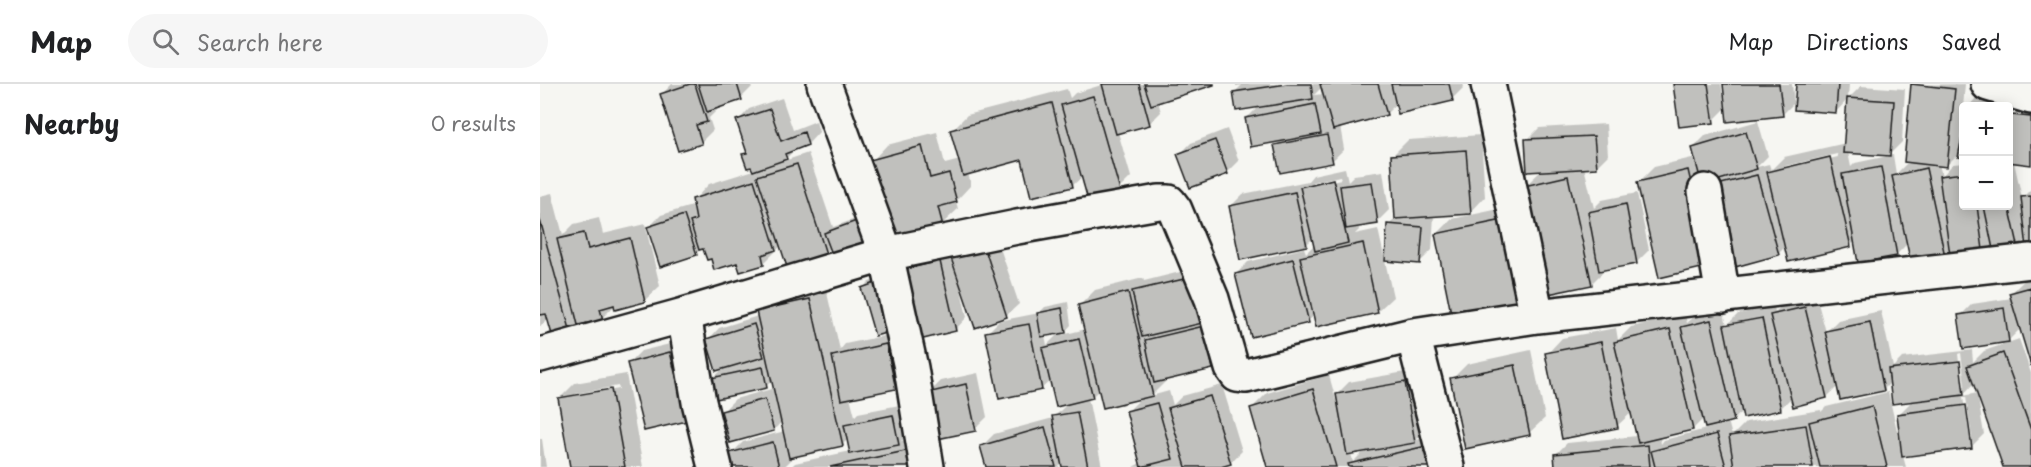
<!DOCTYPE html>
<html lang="en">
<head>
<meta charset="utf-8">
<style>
	body { margin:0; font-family:"Playpen Sans",sans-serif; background:#f6f6f6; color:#202124 }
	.controls { position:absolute; right:18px; top:18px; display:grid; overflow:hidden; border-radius:6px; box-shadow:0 3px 15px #0003 }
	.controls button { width:54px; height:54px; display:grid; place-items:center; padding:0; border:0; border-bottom:2px solid #e0e0e0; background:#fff; color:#202124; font:30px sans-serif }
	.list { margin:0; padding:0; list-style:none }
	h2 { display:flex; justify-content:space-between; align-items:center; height:78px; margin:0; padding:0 24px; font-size:26px }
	h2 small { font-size:20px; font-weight:400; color:#757577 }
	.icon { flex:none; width:33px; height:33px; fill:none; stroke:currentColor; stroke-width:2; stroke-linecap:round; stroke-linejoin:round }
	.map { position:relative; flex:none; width:1491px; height:383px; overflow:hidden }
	header { display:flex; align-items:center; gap:36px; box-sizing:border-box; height:84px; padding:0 30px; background:#fff; border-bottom:2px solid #e0e0e0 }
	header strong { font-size:28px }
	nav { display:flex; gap:33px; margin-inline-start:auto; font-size:21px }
	.search { width:420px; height:54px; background:#f6f6f6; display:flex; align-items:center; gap:15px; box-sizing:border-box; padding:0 21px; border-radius:33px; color:#757577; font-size:22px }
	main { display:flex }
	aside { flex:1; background:#fff }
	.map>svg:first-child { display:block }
	.shadow { fill:#0003; fill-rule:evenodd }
	.building { fill:#c0c0bd; stroke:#1c1c1c; stroke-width:1.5 }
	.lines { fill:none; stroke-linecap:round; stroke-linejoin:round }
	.minor-casing { stroke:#1c1c1c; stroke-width:38 }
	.minor { stroke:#f6f6f2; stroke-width:33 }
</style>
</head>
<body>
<header>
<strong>Map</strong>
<div class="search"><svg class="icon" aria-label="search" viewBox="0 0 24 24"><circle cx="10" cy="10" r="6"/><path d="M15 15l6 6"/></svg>Search here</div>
<nav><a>Map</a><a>Directions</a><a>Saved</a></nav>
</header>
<main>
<aside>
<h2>Nearby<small>0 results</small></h2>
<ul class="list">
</ul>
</aside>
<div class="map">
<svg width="1491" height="383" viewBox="0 0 1491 383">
	<rect width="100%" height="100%" fill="#f6f6f2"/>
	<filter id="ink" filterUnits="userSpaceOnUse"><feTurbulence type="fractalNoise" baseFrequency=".0167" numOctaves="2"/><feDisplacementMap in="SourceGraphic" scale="12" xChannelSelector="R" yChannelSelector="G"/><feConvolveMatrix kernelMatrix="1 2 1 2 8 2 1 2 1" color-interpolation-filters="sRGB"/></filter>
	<g filter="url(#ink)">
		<path class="shadow" d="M132,0H213V2L201,14L177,22L178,25L169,34L173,46L161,58L122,10Z
			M565,0H671L618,17L621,28L609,40L578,48L591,93L579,105L543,92L532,102L483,74L428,89L431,101L416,117L418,125L402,140L332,77L347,61L397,48L405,80L420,76L412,46L427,31L527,5L530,14L535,9Z
			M696,0H923L924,3L912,15L857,19L846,30L800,42L804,65L792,77L736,62L742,56L707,34L719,22L694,9L702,1L696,2ZM782,3L784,10L774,11Z
			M1135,0H1181L1185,23L1187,22L1185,0H1252L1254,19L1242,31L1187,23L1173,37Z
			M1258,0H1309L1308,15L1321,2L1365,5L1362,58L1350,70L1308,68L1311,83L1315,79L1353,71L1356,90L1366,80L1373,79V1L1425,0L1420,60L1422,61L1421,67L1407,81L1399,80L1402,92L1413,80L1424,79V122H1468V79L1474,78L1482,114L1491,105V162L1488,154L1478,163L1454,161L1444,172L1405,175L1368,159L1357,170L1319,177L1315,157L1310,162H1246L1238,170L1175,103L1185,93L1169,97L1185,165L1098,99L1114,83L1156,73L1153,64L1165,52L1218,37L1228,72L1217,83L1229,80L1231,86L1244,73L1306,59L1308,15L1296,28ZM1297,70L1298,73L1245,85V82Z
			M1441,8L1471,13L1468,29V22H1429Z
			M242,14L253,46L276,37L279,48L268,60L256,64L244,77L268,69L293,143L326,131L286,168L248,181L241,160L239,164L224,179L198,177L172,173L164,162L156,170L109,143L121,131L155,121L154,116L169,100L214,86L204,71L208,67L198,37L209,25Z
			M1485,19L1491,20V79L1473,31Z
			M1066,40L1068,71L1056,83H1044L1054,124L1062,116L1097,109L1109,166L1097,178L1067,184L1052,199L1009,209L985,102L1002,86L987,56L999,44Z
			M687,45L699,77L687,89L639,71L651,59Z
			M941,51L945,113L930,129L894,131L892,166L880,178L849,141L857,133L852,72L868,56Z
			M805,84L808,97L814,91L843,87L849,126L837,138L818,141L819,146L815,150L838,145L853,213L837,228L775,231L768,237L696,190L708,178L764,164L766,169L775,160L773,154L766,161L691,122L703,110L768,97L773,91ZM800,92L801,95L773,101V98Z
			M12,109L23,151L34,140L59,134L63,150L105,140L120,202L104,217L76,220L62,234L38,240L31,247L9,234L0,243V112Z
			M978,121L995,203L897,150L912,135Z
			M456,152L479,220L467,231L436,242L423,205L421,206L427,233L416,245L356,188L368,176L411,166L413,173L424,162Z
			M668,181L685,272L673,284L628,295L611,312L629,307L633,321L642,312L682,301L702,367L690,379L676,383H593L602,378L588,327L602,313L560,305L552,313L548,314L562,383H523L522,379L519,383H448L442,362L454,350L513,334L528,319L511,296L501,305L447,249L459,237L499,229L505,223L528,218L531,241L522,251L546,245L540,221L555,206L603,194L604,197ZM519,249L507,261L505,251Z
			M348,192L362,239L323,204L329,198Z
			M1491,192V277L1481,244L1468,257L1420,232L1432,220L1472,214L1470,210L1488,193Z
			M285,200L300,266L305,260L358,249L367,292L355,304L310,313L315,332L318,329L365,320L371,347L361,357L390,351L397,383H251L255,379L311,367L308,355L302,361L251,372L252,375L244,383H194L191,370L203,358L245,347L242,337L234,346L191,357L183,327L195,315L235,304L233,296L226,302L173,294L185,283L168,256L179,244L218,232V228L233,212ZM227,268L228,273L219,275Z
			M1276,212L1286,248L1298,236L1341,227L1353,283L1362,274L1432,266L1433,278L1444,267L1479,255L1491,289V383L1440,313L1438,314L1444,350L1432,362L1363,372L1366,383H1016L1015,371L1027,359L1097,352L1092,328L1077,342L1007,270L1022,254L1076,244L1078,256L1091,243L1145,231L1147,239L1155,232L1183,225L1187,241L1198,230L1234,222L1235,228L1244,220ZM1421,269L1425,302H1422L1418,270ZM1351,298L1373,316L1358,331L1362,358L1360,359L1348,308L1286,323L1281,328V326L1206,338L1192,352L1188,337L1194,336L1203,326L1204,332L1241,324L1252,313H1287L1298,302L1343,306ZM1434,299L1438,309L1422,312ZM1423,313H1426L1432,354H1429ZM1164,334L1166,345L1124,356L1121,360L1120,353L1153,345Z
			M142,257L146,335L89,279L101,267Z
			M991,266L1005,334L989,349L912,295L927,280Z
			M876,286L887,345L876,356L903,350L906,383H728L712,324L727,309L789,291L797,320L799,319L797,310L809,298ZM825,366L813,378L811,369Z
			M438,289L447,333L435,345L389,309L401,297Z
			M86,290L103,383H31L19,315L35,299ZM78,302L79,305L35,313V310Z
			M0,355H2L6,383H0Z"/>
		<path class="building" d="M150,0H155L167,38L156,41L162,60L138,67L120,10Z
			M158,0H197L202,16L167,28Z
			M562,0H599L610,41L576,50Z
			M604,0H674V1L611,21Z
			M747,0H771L773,15L696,27L693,8Z
			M780,0H838L847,31L793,46Z
			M851,0H909L913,17L858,30Z
			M1133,0H1168L1174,39L1139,43Z
			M1183,0H1239L1243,32L1187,38Z
			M1256,0H1298L1296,29L1254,26Z
			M1371,0L1415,5L1407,83L1364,78Z
			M553,12L580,107L548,116L521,21Z
			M1307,14L1354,17L1350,72L1303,69Z
			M512,19L533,103L491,113L482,76L423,92L410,46Z
			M775,20L781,50L711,63L705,34Z
			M230,25L241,57L264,48L268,61L245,70L247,75L213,87L211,83L207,84L202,70L207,69L196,36Z
			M1471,31L1491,33V81L1468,78V53Z
			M1424,44V74L1418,73Z
			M1206,48L1217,85L1162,101L1152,64Z
			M787,51L793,79L740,89L734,61Z
			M1054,52L1057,84L987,88L985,55Z
			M675,56L688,90L650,104L637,70Z
			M382,62L390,94L409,89L417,118L398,123L403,142L351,155L330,76Z
			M926,66L931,130L855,135L851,71Z
			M1290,73L1311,163L1248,178L1227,88Z
			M257,80L286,170L247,183L217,92Z
			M1341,83L1357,172L1318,179L1302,90Z
			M1386,84L1406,177L1372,184L1352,92Z
			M1148,86L1170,182L1119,194L1097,98Z
			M1424,89V122H1437L1444,173L1411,178L1399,92Z
			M1217,91L1239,171L1195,183L1173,102Z
			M1028,92L1052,201L1008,210L984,102Z
			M793,95L808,159L775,167L760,103Z
			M214,96L236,166L222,171L224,181L200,188L197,179L174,186L171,175L167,176L163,165L159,166L150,138L156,136L152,115Z
			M832,98L838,140L806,145L800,102Z
			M755,108L767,162L700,176L689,122Z
			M1491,112V163L1487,164L1481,113Z
			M1468,117L1479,165L1454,170L1444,122H1468Z
			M1086,120L1097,180L1059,187L1048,128Z
			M144,131L157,171L120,183L107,143Z
			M0,136L31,249L13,254L6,230L0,231Z
			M319,136L327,158L292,170L284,149Z
			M963,136L980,219L912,234L895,150Z
			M847,140L883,143L880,180L845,177Z
			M44,149L48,165L90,154L105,218L75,226L74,221L60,225L63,236L38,241L17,155Z
			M823,159L838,229L776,243L760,173Z
			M444,162L467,233L435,244L411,174Z
			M753,175L769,239L711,253L695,190Z
			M400,177L416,247L371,258L354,188Z
			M657,192L667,238L602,253L592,207Z
			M341,197L356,246L335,252L321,204Z
			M1491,203V282L1469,209Z
			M588,208L613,312L563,324L538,221Z
			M270,215L303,362L249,374L216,227Z
			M1265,223L1287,314L1253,323L1230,231Z
			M522,224L526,249L501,253L497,229Z
			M1464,224L1469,258L1423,265L1418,231Z
			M1222,234L1241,326L1203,334L1184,241Z
			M1171,236L1194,337L1165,344L1141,243Z
			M1330,238L1344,307L1300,316L1285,247Z
			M214,240L224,273L176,287L166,255Z
			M489,240L502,306L459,315L445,248Z
			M664,242L673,285L614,299L605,256Z
			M1130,245L1153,346L1098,359L1074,258Z
			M539,255L553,314L516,323L502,264Z
			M1061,258L1078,344L1022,355L1005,269Z
			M346,260L356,305L301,316L292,272Z
			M130,268L147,337L104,347L87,279Z
			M1463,269L1491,346V383H1463L1427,282Z
			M1420,277L1424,311L1352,320L1348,285Z
			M975,281L990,351L925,365L910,294Z
			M223,283L227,304L176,315L171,294Z
			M865,298L875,359L807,371L796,310Z
			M426,300L436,347L397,355L387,309Z
			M71,305L85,383H30L18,314Z
			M773,305L796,383H727L710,324Z
			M670,312L691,380L681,383H646L628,324Z
			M225,315L234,347L190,359L181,327Z
			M617,319L633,375L601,383L586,327Z
			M1426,321L1432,364L1362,373L1357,330Z
			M1332,322L1347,383H1280L1269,338Z
			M537,328L548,383H522L512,332Z
			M353,331L359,361L310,370L304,341Z
			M1266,341L1273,383H1194L1189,352Z
			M505,343L516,383H446L440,362Z
			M1177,350L1186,383H1115L1111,367Z
			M233,358L239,383H192L189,369Z
			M891,361L897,383H809L808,380Z
			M1108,361L1110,383H1015L1014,370Z
			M375,365L378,383H290Z"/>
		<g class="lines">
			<defs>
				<path id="minor" d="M284,0L346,170L371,284L387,383
					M948,0L997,232
					M1448,0L1491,13
					M1165,107L1183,212
					M144,231L159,318L175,383
					M873,251L907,383
					M0,271L144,231L346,170L477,143L619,118H629L635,126L672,215L692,284L697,291L706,292L873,251L997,232L1491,177"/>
			</defs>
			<use href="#minor" class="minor-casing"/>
			<use href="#minor" class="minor"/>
		</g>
	</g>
</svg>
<div class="controls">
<button>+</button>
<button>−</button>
</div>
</div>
</main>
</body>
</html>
